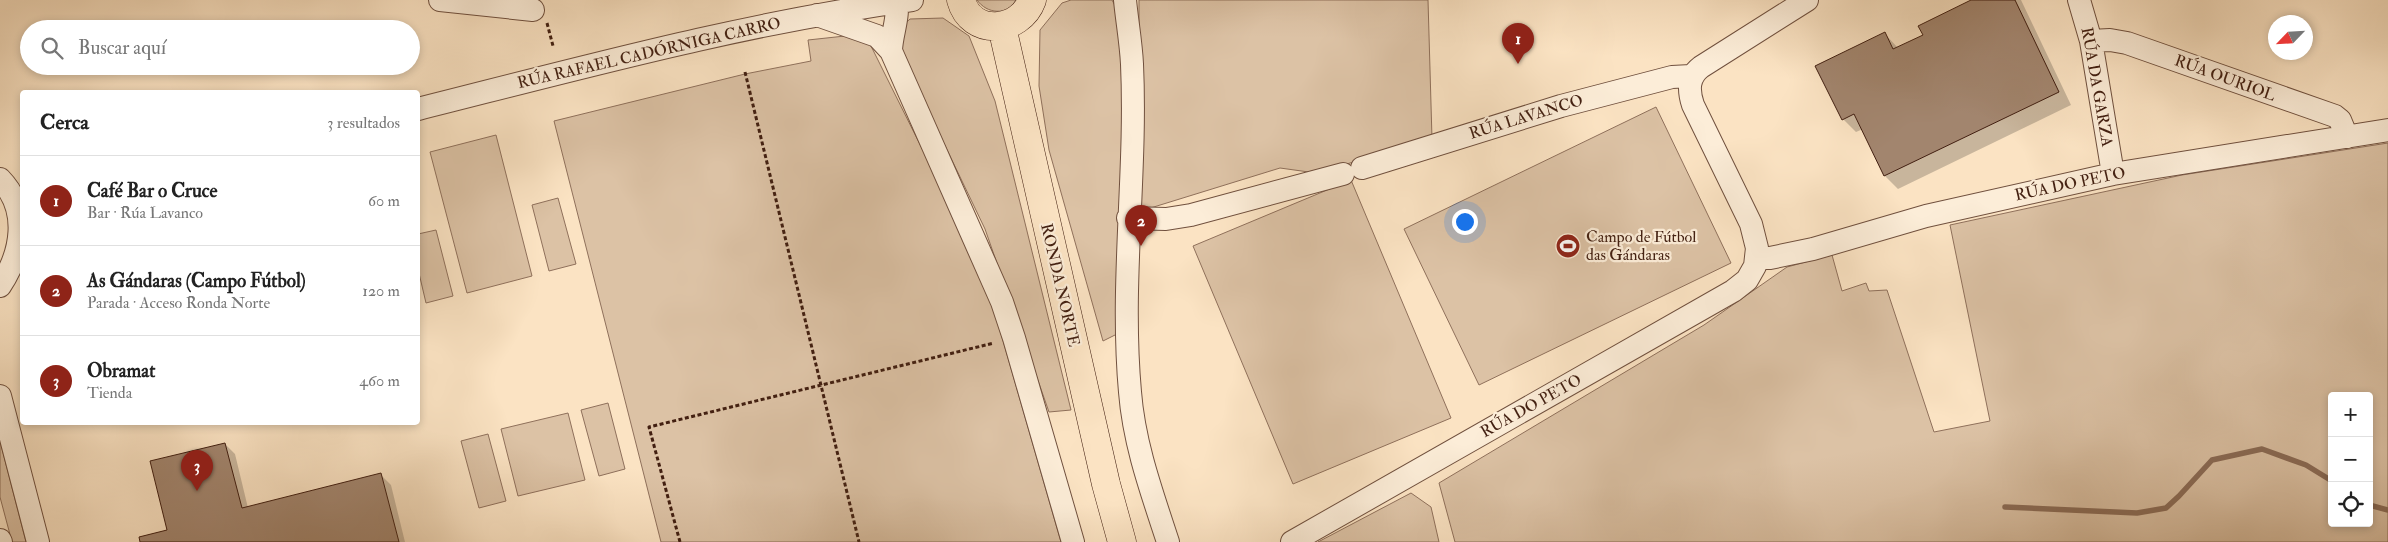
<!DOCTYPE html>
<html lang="es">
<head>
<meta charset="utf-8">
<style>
	body { margin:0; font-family:"IM FELL Double Pica",serif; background:#f2f2f2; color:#222 }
	.controls { position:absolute; right:15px; bottom:15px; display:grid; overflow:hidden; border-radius:5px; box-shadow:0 2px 8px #0003 }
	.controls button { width:45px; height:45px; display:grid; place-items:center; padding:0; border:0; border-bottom:1px solid #e0e0e0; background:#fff; color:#222; font:25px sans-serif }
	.compass { position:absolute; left:2268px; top:15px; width:45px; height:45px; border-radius:50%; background:#fff; box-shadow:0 2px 8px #0003; rotate:245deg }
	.you { position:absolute; left:1464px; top:221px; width:18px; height:18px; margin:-12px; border:4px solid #fff; border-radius:50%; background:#1a73e8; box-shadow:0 0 0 8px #1a73e833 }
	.badge { display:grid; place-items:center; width:32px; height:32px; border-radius:50%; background:#8f2418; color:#fff; font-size:16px; font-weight:700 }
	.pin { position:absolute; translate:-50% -41px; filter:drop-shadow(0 1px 2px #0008) }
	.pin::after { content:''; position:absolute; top:26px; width:18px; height:15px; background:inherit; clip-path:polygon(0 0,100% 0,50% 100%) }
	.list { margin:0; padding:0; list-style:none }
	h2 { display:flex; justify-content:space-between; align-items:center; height:65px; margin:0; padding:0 20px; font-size:21px }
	h2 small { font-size:16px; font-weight:400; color:#767676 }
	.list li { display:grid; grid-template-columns:32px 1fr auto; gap:15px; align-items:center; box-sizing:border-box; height:90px; padding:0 20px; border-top:1px solid #e0e0e0 }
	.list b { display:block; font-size:19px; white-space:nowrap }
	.list p { margin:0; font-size:16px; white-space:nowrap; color:#767676 }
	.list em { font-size:16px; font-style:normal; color:#767676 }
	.icon { flex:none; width:28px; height:28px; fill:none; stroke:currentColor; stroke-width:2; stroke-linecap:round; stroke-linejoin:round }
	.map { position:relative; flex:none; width:2388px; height:542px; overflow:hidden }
	.search { position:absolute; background:#fff; box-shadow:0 2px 8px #0003; left:20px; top:20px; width:400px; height:55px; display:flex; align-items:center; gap:12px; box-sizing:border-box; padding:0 18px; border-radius:28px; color:#767676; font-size:19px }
	.panel { position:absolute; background:#fff; box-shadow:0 2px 8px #0003; left:20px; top:90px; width:400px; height:335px; border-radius:5px }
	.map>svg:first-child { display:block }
	.green { fill:#dcc2a5; stroke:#8f705b; fill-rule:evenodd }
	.shadow { fill:#0003 }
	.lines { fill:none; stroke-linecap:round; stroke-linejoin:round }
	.stream { stroke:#8b6c57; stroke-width:5.5 }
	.building { fill:#a2856e; stroke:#421f11 }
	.minor-casing { stroke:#70503e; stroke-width:24 }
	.trunk-casing { stroke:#421f11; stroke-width:29 }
	.path { stroke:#421f11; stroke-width:3; stroke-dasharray:4 2.5; stroke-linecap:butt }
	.minor { stroke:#fcedd8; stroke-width:22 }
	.trunk { stroke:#fbe3c3; stroke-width:28 }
	.labels { text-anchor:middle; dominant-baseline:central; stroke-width:4.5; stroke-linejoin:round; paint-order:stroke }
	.street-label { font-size:16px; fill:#421f11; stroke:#fcedd8 }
	.poi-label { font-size:16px; fill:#421f11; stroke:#fcedd8; text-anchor:start }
</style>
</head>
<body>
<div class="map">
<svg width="2388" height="542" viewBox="0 0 2388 542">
	<rect width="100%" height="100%" fill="#fbe3c3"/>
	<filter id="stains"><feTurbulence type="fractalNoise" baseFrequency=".004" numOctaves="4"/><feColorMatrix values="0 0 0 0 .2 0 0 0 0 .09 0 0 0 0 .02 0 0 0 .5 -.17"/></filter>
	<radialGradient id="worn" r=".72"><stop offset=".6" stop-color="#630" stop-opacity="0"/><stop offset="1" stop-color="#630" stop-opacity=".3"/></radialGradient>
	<path class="green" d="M977,0H1016C1007,16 987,14 977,0Z
		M1071,0H1112L1118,11L1123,97L1117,334L1103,341L1049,150L1039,86L1040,30L1062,3Z
		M1139,0H1428L1432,139L1316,173L1280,168L1144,210L1139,203Z
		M943,18L969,36L995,101L1071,410L1049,412L985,229L902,56L896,32L910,19Z
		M845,36L870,44L958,221L991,299L1061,542H661L554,121L745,74L811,61L808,40Z
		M1656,107L1731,263L1479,385L1404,229Z
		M496,135L532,276L467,293L430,152Z
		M2388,143V542H1455L1439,483L1704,325L1787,267L1832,255L1842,291L1866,283L1869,291L1887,290L1934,432L1990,421L1950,225L2182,175ZM2332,396H2369V523H2332Z
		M1351,180L1451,418L1293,484L1193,246Z
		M558,198L576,264L549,271L532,205Z
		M436,230L453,296L426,303L418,269V234Z
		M608,403L625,469L599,476L581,410Z
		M568,413L585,480L518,496L501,429Z
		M488,434L506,501L479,508L461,441Z
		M0,441L26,542H12L0,497Z
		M1411,493L1431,507L1439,542H1318Z"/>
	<path class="shadow" d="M1974,0H2021L2071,105L1898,189L1885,176L1863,129L1856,132L1843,119L1885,34L1898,48L1924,35Z
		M225,444L235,454L248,508L381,475L391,485L405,542H144L168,531Z"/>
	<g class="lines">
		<path class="stream" d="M2369,505L2388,510
			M2005,507L2137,513L2166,508L2179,496L2212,460L2262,449L2306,465L2332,481"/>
	</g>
	<path class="building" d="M1971,0H2015L2059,92L1884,176L1854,114L1842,120L1815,66L1885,32L1893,49L1923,35L1918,26Z
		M225,443L242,508L381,473L399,542H140L139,537L167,530L150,461Z"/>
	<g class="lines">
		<defs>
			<path id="minor" d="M440,0L533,10
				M1125,0C1127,21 1131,43 1132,64C1137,173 1120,282 1130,392C1134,444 1152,493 1168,542
				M2079,0L2091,41L2113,174
				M817,15L877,36L891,51L1002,302L1014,338L1073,542
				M2091,41L2110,40L2127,43L2335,116L2340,120L2347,137
				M891,51C891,35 901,12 895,0
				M418,109C581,68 745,23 912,0
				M1362,168L1561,106L1672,77L1691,76
				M0,179C30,210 22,253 0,286
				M1128,218L1166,219L1191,215L1343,174
				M1756,258H1770L1813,249L1926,216L2113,174L2388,130
				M0,396L38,542
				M0,540L1,542
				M1292,542L1733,291L1747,280L1755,266L1757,248L1751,224L1693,105C1688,90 1688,77 1701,67L1807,0"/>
			<path id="trunk" d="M961,0C971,37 1020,33 1032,0
				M1002,27L1106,484L1122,542"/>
		</defs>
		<use href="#minor" class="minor-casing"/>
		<use href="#trunk" class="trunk-casing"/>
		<path class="path" d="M547,23L553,46
			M745,72L859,542
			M680,542L649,427L994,343"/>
		<use href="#minor" class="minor"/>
		<use href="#trunk" class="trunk"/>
	</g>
	<defs>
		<symbol id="stadium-disc" viewBox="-11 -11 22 22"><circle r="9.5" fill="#8f2418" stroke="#fcedd8"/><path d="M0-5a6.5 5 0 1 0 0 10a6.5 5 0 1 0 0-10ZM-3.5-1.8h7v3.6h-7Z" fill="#fff"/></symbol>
	</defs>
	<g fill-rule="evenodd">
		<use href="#stadium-disc" x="1554" y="232" width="28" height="28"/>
	</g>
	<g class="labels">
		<g class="street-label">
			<text transform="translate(649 53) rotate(-13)">RÚA RAFAEL CADÓRNIGA CARRO</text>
			<text transform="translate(2225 78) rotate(20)">RÚA OURIOL</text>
			<text transform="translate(2097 87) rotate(80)">RÚA DA GARZA</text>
			<text transform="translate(1526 117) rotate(-17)">RÚA LAVANCO</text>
			<text transform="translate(2070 184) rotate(-12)">RÚA DO PETO</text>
			<text transform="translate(1060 285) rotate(77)">RONDA NORTE</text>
			<text transform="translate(1531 406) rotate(-29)">RÚA DO PETO</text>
		</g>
		<g class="poi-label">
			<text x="1586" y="237">Campo de Fútbol<tspan x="1586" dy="18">das Gándaras</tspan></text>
		</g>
	</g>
	<rect width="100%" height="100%" filter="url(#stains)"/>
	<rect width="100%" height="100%" fill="url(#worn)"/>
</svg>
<div class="controls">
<button>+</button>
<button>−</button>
<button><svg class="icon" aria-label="locate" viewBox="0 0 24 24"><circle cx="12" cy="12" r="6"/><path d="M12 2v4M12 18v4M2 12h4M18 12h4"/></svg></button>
</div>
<svg class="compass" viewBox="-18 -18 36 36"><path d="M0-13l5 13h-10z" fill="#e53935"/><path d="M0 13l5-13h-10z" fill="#767676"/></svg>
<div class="you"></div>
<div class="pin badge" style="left:1518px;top:64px">1</div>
<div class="pin badge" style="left:1141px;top:246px">2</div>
<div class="pin badge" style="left:197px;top:491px">3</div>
<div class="search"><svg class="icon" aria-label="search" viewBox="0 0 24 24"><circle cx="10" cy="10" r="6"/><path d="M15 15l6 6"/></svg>Buscar aquí</div>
<section class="panel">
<h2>Cerca<small>3 resultados</small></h2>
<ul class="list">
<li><span class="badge">1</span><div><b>Café Bar o Cruce</b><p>Bar · Rúa Lavanco</p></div><em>60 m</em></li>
<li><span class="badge">2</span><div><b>As Gándaras (Campo Fútbol)</b><p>Parada · Acceso Ronda Norte</p></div><em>120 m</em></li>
<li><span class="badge">3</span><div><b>Obramat</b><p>Tienda</p></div><em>460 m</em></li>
</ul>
</section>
</div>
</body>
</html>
